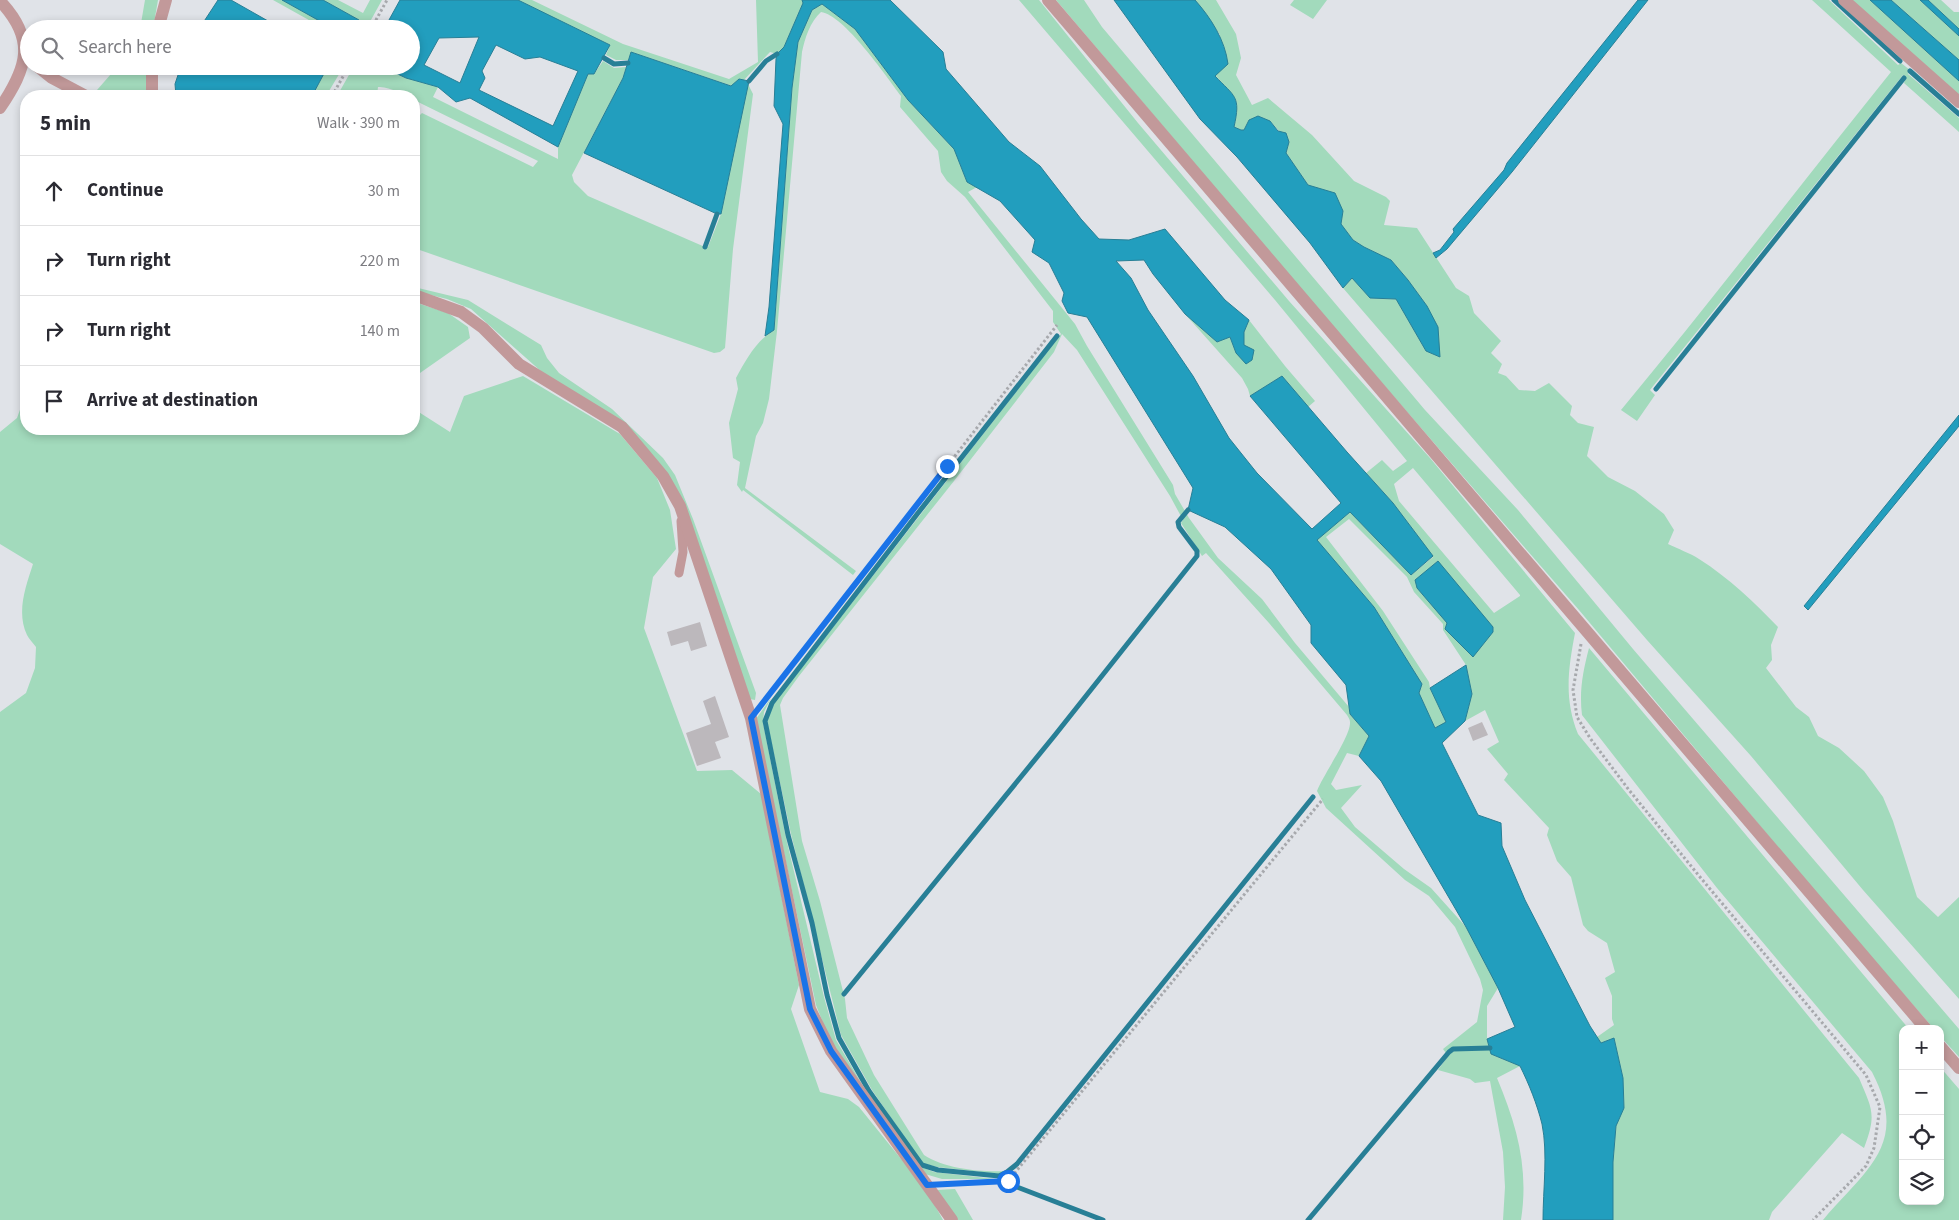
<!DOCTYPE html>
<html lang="en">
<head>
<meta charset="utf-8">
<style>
	body { margin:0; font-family:"Source Sans 3",sans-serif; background:#f2f2f3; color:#2b2b33 }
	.controls { position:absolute; right:15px; bottom:15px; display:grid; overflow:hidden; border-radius:10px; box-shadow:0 2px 8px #0003 }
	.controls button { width:45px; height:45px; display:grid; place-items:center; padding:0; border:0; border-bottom:1px solid #e1e1e2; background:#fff; color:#2b2b33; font:25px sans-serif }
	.stop { position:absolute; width:15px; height:15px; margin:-11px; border:4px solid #1a73e8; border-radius:50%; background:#fff }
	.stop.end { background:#1a73e8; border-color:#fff; box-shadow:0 1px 5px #0008 }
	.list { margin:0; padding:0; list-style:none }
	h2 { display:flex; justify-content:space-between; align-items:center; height:65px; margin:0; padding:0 20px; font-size:21px }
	h2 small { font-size:16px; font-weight:400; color:#7c7c81 }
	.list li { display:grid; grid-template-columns:32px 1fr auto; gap:15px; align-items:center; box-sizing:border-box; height:70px; padding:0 20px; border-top:1px solid #e1e1e2 }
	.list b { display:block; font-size:19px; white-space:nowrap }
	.list em { font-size:16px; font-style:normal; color:#7c7c81 }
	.icon { flex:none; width:28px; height:28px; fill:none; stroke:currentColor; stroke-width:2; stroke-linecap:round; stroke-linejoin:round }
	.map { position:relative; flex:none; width:1959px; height:1220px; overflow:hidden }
	.search { position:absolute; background:#fff; box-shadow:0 2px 8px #0003; left:20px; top:20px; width:400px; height:55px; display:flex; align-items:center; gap:12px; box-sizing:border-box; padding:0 18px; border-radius:28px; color:#7c7c81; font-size:19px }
	.panel { position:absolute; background:#fff; box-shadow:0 2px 8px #0003; left:20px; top:90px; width:400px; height:345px; border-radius:20px }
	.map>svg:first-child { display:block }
	.green { fill:#a2dabc; fill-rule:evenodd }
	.water { fill:#229ebe; stroke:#287f96; fill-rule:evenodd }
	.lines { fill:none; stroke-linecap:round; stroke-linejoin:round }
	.stream { stroke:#287f96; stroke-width:5 }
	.building { fill:#bcb8bc }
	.path { stroke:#a7a9ad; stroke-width:3; stroke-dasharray:2.5 2.5; stroke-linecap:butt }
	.lane { stroke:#c2999a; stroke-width:9 }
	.street { stroke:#c2999a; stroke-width:12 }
	.route { stroke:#1a73e8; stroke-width:6 }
</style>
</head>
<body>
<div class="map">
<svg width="1959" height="1220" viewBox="0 0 1959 1220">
	<rect width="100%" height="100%" fill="#e0e3e8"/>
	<path class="green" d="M145,0H158L153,29H140Z
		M273,0H282L334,29H325Z
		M323,0H338L363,13L370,0H382L366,29H355L359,20Z
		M516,0H532L623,44L729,79L758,62L756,0H802L803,3L784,47L777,54L770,52L744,80L739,79L732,86L631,52L629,60H616L606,55L610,45Z
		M1019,0H1039L1138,123L1289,301L1430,458L1575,633C1568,670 1564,699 1578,734L1859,1078C1872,1109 1877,1114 1864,1148L1842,1133L1772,1212L1769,1220H1613V1162L1616,1126L1624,1107L1623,1078L1614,1038L1601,1043L1597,1037L1614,1025L1612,1019V996L1605,978L1615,972L1607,943L1588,931L1583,925L1571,877L1557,861L1547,835L1549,828L1504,780L1508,774L1487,749L1499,742L1485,710L1465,721L1472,694L1466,665L1443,630V624L1414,592L1407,577L1349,519L1326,537L1383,611L1429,682L1430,688L1446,722L1435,729L1419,693L1422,684L1374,607L1316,540L1350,512L1411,575L1433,557L1393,503L1366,473L1382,460L1393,471L1407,461L1275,300ZM1413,468L1520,595V596L1494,613L1399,501L1394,484ZM1417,588L1493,632L1448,623Z
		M1056,0H1084L1102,27L1425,410L1518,510L1633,649L1959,1029V1057L1940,1036V1029H1934L1838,919L1579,610L1316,307Z
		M1195,0H1216L1236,34L1241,58L1236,75L1252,105L1268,98L1312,135L1354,181L1386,197L1390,201L1384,225L1417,228L1456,288L1469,296L1474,313L1501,341L1491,353L1502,364L1498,373L1506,376L1519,390L1535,391L1549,383L1572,406L1570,415L1578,423L1594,427L1587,456L1608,477L1635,491L1664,514L1674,530L1668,544C1678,549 1690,553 1699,559C1729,578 1754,602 1778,627L1771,645L1772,660L1766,668L1796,707L1809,717L1818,736L1839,748L1864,771L1883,797L1893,821L1917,897L1938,917L1959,897V999L1863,890L1751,756L1647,640L1343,288L1352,278L1370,298L1396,299L1426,351L1440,357L1427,306L1408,280L1391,260L1364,247L1353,240L1341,224L1343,211L1308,185L1286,153L1289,142L1270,121L1249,120L1244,130H1241L1234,127C1241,101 1232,94 1215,75L1220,35Z
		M1294,0H1327L1313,19L1290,5Z
		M1812,0H1829L1898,65L1901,63L1910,70L1908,74L1959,118V132L1904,83L1906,78L1903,75L1650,390L1655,395L1637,421L1621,410C1713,299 1801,184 1891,72Z
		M1849,0H1870L1959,81V96Z
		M1891,0H1920L1959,36V60Z
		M1928,0H1941L1954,12H1959V29Z
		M822,4L855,29L908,100L954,149L967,182L977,187L968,192L1075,324L1087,346L1173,485L1175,494L1189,518L1218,558L1262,599L1295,643L1349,707L1350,714L1369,736L1359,756L1347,753L1331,784L1336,790L1362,785L1341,808L1355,827L1404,869L1431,888L1466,927L1498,988L1487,1006V1039L1491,1054L1520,1066L1497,1078C1517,1126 1529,1168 1521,1220H1503L1505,1187L1503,1152L1490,1081L1475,1083L1470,1079L1438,1070L1448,1056L1443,1049L1477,1022L1483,990L1480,979L1455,927L1429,896L1405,880L1326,808L1317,791C1323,775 1351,736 1350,722C1350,719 1348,717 1347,715L1269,623L1206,553L1202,556L1181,523L1183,520L1170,496L1077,350L1062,334L1054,352L954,481L799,676L783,698L780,705L802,841L820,901L845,999L847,1018L874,1075L924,1155C945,1169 980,1172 1005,1171L999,1174L937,1167L922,1163L872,1090L841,1035L791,834L767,722L769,713L774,703L1061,334L1053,322V311L965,197L947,181L941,172L938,151L900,107L901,96C886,76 844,15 821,12C810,22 805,38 802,52L777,331L769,399L763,423L756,436L745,488L856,571L853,575L743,490L742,492L737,485L740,462L733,458L729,423L738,389L736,378C746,360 756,341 774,330L792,88L798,42L812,10Z
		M603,61L614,68L626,67L623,78L572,175L574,182L588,196L705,247H708L721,214L748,84L753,94L733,249L725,348L720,352L714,353L414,248V121L422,113L533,167L538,161L414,100V96C400,96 391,86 378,87L377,96H337L354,66H381L406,78L438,87L433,97L558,159V147L588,74H594Z
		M118,66H147V96H112L97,90Z
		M328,66H344L326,96H312Z
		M414,287L468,300L541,345L547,358L559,373L612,409L663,458L675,475L693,519L756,693L755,700L750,699L691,527L646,448L543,373L471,309L447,299L414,291Z
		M414,302L448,313L468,327L470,338L420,373L414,390Z
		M1185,314L1217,342L1230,337L1236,353L1244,345V332L1249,320L1285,366L1315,401L1308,407L1282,376L1250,396L1248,389L1242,378Z
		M523,376L620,434L657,478L670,510L676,549L653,577L644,628L697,771L732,770L761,794L799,985L791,1009L820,1092L848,1099L859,1107L927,1191L943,1220H0V712L26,693L35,668L36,647C33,643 29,639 27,635C16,612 26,586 33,564L0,544V432L17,418L26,393V429H414V409L450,432L464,396Z
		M1589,648L1909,1029H1903V1201H1940V1067L1959,1089V1220H1823C1866,1169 1910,1145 1872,1072L1717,888L1582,715C1579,691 1583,671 1589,648Z
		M771,698L764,712L763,723L786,838L824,997L836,1040L869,1096L921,1167L934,1172L995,1179H942L925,1174L833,1048L816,1005L756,719Z
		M955,1189L973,1220H958L937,1190Z"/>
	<path class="water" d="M218,0H231L268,21L272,29H199Z
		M282,0H323L359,20L355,29H334Z
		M400,0H518L610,45L594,74H588L558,147L470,98L456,102L438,87L406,78L381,66H411V29H384ZM479,37L460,83L424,65L439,38ZM496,45L525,59L540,57L578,71L553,126L479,90L485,78L482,71Z
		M802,0H890L943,52L946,69L1009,142L1040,166L1081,219L1099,239L1129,240L1165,229L1225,300L1249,320L1244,332V345L1254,350L1252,360L1246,364L1236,353L1230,337L1217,342L1185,314L1153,274L1144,260L1116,261L1131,278L1148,310L1193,376L1229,438L1257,473L1312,529L1341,503L1250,396L1282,376L1347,452L1393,503L1433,556L1411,575L1350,512L1317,540L1374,607L1422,684L1419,693L1435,728L1446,722L1430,688L1466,665L1472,694L1465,721L1442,743L1478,815L1501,823L1502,846L1525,900L1590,1026L1601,1043L1614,1038L1623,1078L1624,1108L1616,1126L1613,1162V1220H1543C1543,1190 1548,1153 1542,1124C1537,1104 1529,1084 1520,1066L1491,1054L1487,1039L1515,1027L1498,988L1466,927L1381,781L1359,756L1369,736L1350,714L1346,685L1311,643V625L1271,569L1225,527L1188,510L1193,488L1087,317L1068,313L1062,301L1064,293L1049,263L1032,252L1035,240L1000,201L967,182L954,149L908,100L855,29L822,4L812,10L798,42L792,88L774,330L765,336L769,307L783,124L774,106L776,59L777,54L784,47L803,3Z
		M1114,0H1195C1211,18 1225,40 1228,64L1215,76C1235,97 1241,96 1234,127L1241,130H1244L1249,120L1258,116L1270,121L1278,131L1286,133L1289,142L1286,153L1308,185L1335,193L1343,211L1341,224L1353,240L1364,247L1391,260L1408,280L1427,306L1438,327L1440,357L1426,351L1396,299L1370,298L1352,278L1343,288L1310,243L1237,157L1200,119Z
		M1638,0H1648L1512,172L1447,249L1436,258L1433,253L1440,250L1454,232L1453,229L1504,170L1507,163Z
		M1870,0H1891L1959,60V81Z
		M1920,0H1928L1959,29V36Z
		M631,52L731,86L739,79L749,81L721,214H717L584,153L623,78Z
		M181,66H328L312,96H176L175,84Z
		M1959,415V426L1808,610L1804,606Z
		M1438,561L1493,627V632L1473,657L1445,629L1447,623L1417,588L1415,580Z"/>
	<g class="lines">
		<path class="stream" d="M1834,0L1900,61
			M604,58L614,64L628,63
			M1910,71L1959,114
			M749,81L766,61L777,54
			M705,247L717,214
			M1057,336L918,513L772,703L765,721L788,835L812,923L827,995L839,1038L869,1091L922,1165L938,1170L999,1176L1007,1172L1017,1164L1313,797
			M1656,389L1904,78
			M844,994L1055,735L1197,556V551L1179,527L1178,522L1188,510
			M1017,1187L1103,1220
			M1308,1220L1449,1052L1453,1049L1490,1048"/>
	</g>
	<path class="building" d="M700,622L707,646L691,651L688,641L671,646L667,632Z
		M715,696L729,737L715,742L721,758L697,766L686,733L711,724L703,701Z
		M1482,722L1488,735L1473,741L1468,728Z"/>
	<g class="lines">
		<path class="path" d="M371,29L387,0
			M332,96L349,66
			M1581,644L1573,690L1577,717L1590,738L1629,790L1700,877L1866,1075L1880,1107L1874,1148L1866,1166L1813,1220
			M761,705L1057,325
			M943,1184L1008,1181L1323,799"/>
		<path class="lane" d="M679,573L683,552L681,521"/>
		<path class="street" d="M1048,0L1926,1029
			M1844,0L1959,102
			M0,1C37,40 27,68 0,108
			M158,29L166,0
			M37,66L52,78L86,96
			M152,66V96
			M414,295L461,312L483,328L519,364L622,427L663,476L680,506L751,718L810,1009L831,1051L952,1220
			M1940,1046L1959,1068"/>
	</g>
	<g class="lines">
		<path class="route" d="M947,466L751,718L810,1009L831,1051L927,1185L1008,1181"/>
	</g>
</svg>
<div class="controls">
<button>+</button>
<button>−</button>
<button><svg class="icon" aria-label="locate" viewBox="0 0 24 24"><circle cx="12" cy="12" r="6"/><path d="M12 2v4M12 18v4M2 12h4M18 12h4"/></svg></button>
<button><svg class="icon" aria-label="layers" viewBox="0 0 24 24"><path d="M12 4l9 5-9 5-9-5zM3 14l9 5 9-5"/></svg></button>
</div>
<div class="stop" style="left:1008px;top:1181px"></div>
<div class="stop end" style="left:947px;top:466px"></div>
<div class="search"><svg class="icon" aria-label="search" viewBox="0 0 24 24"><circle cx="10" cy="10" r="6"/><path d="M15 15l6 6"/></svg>Search here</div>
<section class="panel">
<h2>5 min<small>Walk · 390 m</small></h2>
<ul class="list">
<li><svg class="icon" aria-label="ahead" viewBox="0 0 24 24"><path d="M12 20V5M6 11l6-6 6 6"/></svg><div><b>Continue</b></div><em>30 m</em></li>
<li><svg class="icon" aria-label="right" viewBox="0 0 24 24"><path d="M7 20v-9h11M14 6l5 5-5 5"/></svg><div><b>Turn right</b></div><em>220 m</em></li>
<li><svg class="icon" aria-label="right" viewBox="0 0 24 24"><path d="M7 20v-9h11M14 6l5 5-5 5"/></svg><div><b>Turn right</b></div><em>140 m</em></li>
<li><svg class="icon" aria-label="arrive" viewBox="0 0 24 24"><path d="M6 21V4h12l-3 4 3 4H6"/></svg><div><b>Arrive at destination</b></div></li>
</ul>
</section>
</div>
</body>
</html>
